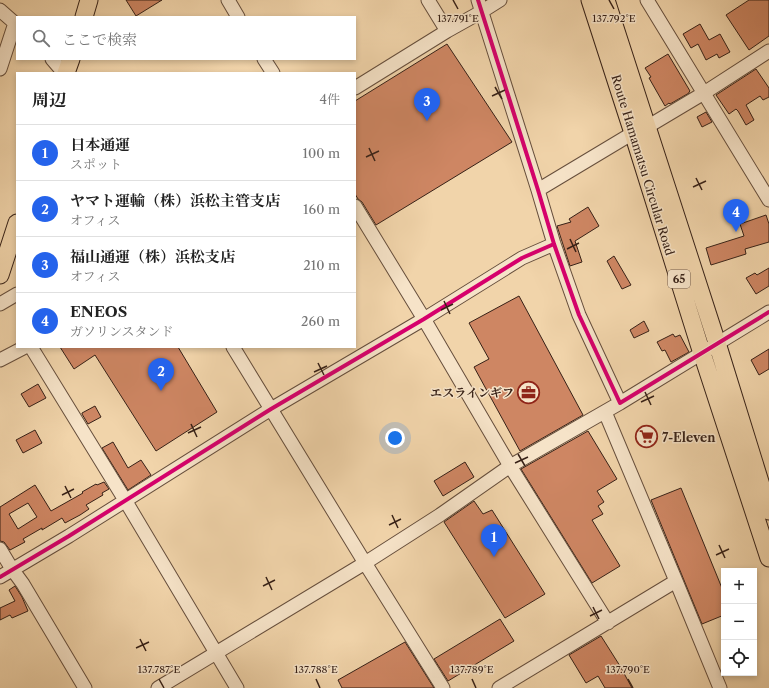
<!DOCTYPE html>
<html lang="ja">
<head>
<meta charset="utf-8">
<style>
	body { margin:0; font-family:"Libre Caslon Text","Noto Serif JP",serif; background:#f2f2f2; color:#222 }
	.controls { position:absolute; right:12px; bottom:12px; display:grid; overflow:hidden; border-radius:0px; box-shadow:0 2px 6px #0003 }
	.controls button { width:36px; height:36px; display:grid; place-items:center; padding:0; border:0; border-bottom:1px solid #e0e0e0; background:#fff; color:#222; font:20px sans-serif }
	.you { position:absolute; left:395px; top:438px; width:14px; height:14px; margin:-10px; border:3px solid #fff; border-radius:50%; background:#1a73e8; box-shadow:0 0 0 6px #1a73e833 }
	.badge { display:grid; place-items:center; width:26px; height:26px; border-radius:50%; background:#2563eb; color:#fff; font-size:13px; font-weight:700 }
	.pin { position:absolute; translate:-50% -33px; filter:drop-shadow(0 1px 2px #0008) }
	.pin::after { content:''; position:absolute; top:21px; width:14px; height:12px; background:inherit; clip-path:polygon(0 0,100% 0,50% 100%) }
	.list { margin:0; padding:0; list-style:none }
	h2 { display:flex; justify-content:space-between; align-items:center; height:52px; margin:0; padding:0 16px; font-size:17px }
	h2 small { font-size:13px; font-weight:400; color:#767676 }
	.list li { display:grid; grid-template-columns:26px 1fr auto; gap:12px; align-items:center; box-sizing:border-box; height:56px; padding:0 16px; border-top:1px solid #e0e0e0 }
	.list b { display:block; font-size:15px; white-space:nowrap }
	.list p { margin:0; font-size:13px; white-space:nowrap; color:#767676 }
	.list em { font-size:13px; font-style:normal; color:#767676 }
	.icon { flex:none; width:22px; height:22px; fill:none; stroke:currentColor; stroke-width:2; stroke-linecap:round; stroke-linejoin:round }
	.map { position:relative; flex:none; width:769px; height:688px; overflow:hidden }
	.search { position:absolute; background:#fff; box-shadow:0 2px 6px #0003; left:16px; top:16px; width:340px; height:44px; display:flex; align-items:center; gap:10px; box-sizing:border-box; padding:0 14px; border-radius:0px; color:#767676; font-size:15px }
	.panel { position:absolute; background:#fff; box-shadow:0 2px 6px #0003; left:16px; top:72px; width:340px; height:276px; border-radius:0px }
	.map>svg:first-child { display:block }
	.building { fill:#ce8663; stroke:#372117; fill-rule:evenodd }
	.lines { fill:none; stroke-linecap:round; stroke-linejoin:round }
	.minor-casing { stroke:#664e3c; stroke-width:15 }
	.major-casing { stroke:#372117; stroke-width:19 }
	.minor { stroke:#f6e3c8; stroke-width:13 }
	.major { stroke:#f1d4aa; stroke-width:17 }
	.cycleway-casing { stroke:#f6e3c8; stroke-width:6 }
	.cycleway { stroke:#d6006c; stroke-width:4 }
	.ticks { fill:none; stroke:#372117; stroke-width:1.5 }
	.labels { text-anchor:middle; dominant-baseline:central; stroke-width:3; stroke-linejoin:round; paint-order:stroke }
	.shield { fill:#f6e3c8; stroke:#705b4c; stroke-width:1 }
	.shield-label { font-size:11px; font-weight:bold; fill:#372117 }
	.street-label { font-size:12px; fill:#372117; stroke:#f6e3c8 }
	.poi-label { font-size:12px; font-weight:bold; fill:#372117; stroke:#f6e3c8; text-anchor:end }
	.ticks-label { font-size:10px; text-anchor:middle; fill:#372117; stroke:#f6e3c8; stroke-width:3; stroke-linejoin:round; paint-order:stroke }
</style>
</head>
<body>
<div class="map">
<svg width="769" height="688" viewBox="0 0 769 688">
	<rect width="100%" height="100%" fill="#f1d4aa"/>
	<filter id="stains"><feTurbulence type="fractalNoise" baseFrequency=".005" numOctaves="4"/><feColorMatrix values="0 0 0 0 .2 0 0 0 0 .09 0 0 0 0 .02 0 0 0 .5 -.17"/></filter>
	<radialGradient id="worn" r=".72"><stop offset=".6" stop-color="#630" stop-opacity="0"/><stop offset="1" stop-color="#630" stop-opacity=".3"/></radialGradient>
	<path class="building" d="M126,0H162L136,16Z
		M749,0H769V36L749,50L726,15Z
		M700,24L709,40L720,34L730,52L719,58L717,54L706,60L698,44L691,48L683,34Z
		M447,44L512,142L376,225L362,202L358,199L355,194V101Z
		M668,54L690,91L689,92V93L670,104L669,103L665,106L649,78L651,77L645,68Z
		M756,69L769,88V97L763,100L760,96L746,105L754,120L746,125L738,111L736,109L729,114L716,95Z
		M706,112L712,122L702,127L697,117Z
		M588,207L599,226L575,241L582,262L570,266L557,226L571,222L569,219Z
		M766,215L769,224V242L745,249L746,254L711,265L706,248L744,236L740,224Z
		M614,256L631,285L622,289L607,261Z
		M769,268V286L756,294L746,278L755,273L757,275Z
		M519,296L583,415L520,451L474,367L489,359L469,323Z
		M644,321L649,331L634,338L630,330Z
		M673,334L675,337L680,335L689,352L671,362L665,350L662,351L657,342Z
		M60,347H178L217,412L156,451L95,355L74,369Z
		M769,349V369L759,375L751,360Z
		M38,384L46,398L29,407L21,394Z
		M95,406L101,417L88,424L82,414V413Z
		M35,430L42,443L23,453L16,440Z
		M588,431L617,479L597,491L604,502L598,506L603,514L592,520L620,566L592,583L521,469Z
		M113,442L128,468L141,460L151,475L128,490L102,448Z
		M465,462L474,477L443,496L434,481Z
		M104,482L109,489L102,493L103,495L86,505L89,509L80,515L65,523L62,518L42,530V528L23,539L25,542L10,550L4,542L0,541V507L35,485L51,511L83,493L82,492L96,484L97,485ZM28,503L37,517L18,529L9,514Z
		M681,488L724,593V615L702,624L651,500Z
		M474,501L483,514L492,510L545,594L505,618L444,522Z
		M15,586L22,597L28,611L12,618L10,615L0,620V608L15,601L9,590Z
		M500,619L514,641L448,681L434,659Z
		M601,636L620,666L632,688H605L598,676L586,683L569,655Z
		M405,642L434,688H342L338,680Z"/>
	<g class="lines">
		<defs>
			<path id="minor" d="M228,0L238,17
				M428,0L447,31
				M478,0L538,190L554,244L579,315L620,403L769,312
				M647,0L769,200
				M0,10L17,25
				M52,59L64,73
				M264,59L273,73
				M0,69L15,23
				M355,88L447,31L481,12L500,0
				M647,127L704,93L769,51
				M538,190L633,133
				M355,206L424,319L510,466L608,623
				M0,304L17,294
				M31,347L125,500L237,688
				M233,347L365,563L443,688
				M0,360L25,347
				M605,412L676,581L720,688
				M0,549L12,569L23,584L85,688
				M0,577L69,536L271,409L424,319L522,258L554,244
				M158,688L365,563L440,515L510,466L620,403
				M499,688L676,581"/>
			<path id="major" d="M590,0L633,133L699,344L769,558
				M606,0L717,343L769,511
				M84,17L89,0
				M66,73L71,59
				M0,275L17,223"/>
		</defs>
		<use href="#minor" class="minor-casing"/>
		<use href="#major" class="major-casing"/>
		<use href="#minor" class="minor"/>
		<use href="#major" class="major"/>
		<defs>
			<path id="cycleway" d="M478,0L538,190L554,244L579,315L620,403L769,312
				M0,577L69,536L271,409L424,319L522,258L554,244"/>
		</defs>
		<use href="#cycleway" class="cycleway-casing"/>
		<use href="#cycleway" class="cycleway"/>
	</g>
	<path class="ticks" d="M453,0L458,9M609,0L614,9M495,87L502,99M492,96L505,90M369,148L375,161M366,157L379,151M696,178L702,190M693,187L706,181M570,239L576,252M567,249L579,243M444,301L450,314M441,310L453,304M318,363L324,375M314,372L327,366M645,392L651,405M641,402L654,396M191,424L197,437M188,433L201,427M518,454L525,466M515,463L528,457M65,486L71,498M62,495L74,489M392,515L398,528M389,525L401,519M719,545L725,558M716,555L729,549M266,577L272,590M263,586L275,580M593,607L599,619M590,616L602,610M140,639L146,651M136,648L149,642M159,679L164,688M316,679L320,688M472,679L476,688M628,679L633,688"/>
	<defs>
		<symbol id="office-ring" viewBox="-11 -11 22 22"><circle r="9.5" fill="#f6e3c8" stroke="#8f2418" stroke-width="1.5"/><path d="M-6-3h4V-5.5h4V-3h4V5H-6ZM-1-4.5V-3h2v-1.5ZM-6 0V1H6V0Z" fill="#8f2418"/></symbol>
		<symbol id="supermarket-ring" viewBox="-11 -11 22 22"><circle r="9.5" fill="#f6e3c8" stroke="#8f2418" stroke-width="1.5"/><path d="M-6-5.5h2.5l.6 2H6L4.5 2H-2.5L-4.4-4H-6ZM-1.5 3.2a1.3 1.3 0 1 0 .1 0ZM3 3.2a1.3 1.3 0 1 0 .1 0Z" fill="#8f2418"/></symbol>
	</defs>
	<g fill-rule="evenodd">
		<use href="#office-ring" x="516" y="380" width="25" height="25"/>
		<use href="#supermarket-ring" x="634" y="424" width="25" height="25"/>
	</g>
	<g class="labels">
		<rect class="shield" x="668" y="270" width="22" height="18" rx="3"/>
		<g class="shield-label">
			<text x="679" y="279">65</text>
		</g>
		<g class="street-label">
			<text transform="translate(643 165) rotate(73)">Route Hamamatsu Circular Road</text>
		</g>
		<g class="poi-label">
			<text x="514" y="392">エスラインギフ</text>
			<text x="662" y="437" text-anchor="start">7-Eleven</text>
		</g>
	</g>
	<g class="ticks-label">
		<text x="458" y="22">137.791°E</text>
		<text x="614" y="22">137.792°E</text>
		<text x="159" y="673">137.787°E</text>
		<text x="316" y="673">137.788°E</text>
		<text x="472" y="673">137.789°E</text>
		<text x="628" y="673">137.790°E</text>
	</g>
	<rect width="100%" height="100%" filter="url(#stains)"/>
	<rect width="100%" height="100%" fill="url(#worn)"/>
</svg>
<div class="controls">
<button>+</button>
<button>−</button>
<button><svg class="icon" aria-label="locate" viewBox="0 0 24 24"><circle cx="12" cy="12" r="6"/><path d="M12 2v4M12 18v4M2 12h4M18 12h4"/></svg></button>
</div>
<div class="you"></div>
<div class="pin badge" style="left:494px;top:557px">1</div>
<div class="pin badge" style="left:161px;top:391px">2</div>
<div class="pin badge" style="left:427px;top:121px">3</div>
<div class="pin badge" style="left:736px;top:232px">4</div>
<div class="search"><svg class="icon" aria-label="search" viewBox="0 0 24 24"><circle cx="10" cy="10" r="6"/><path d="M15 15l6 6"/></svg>ここで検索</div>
<section class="panel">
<h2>周辺<small>4件</small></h2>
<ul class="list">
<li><span class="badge">1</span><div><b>日本通運</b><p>スポット</p></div><em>100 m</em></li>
<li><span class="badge">2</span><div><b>ヤマト運輸（株）浜松主管支店</b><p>オフィス</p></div><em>160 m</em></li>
<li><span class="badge">3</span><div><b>福山通運（株）浜松支店</b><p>オフィス</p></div><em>210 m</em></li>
<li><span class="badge">4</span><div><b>ENEOS</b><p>ガソリンスタンド</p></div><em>260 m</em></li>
</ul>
</section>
</div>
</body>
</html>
